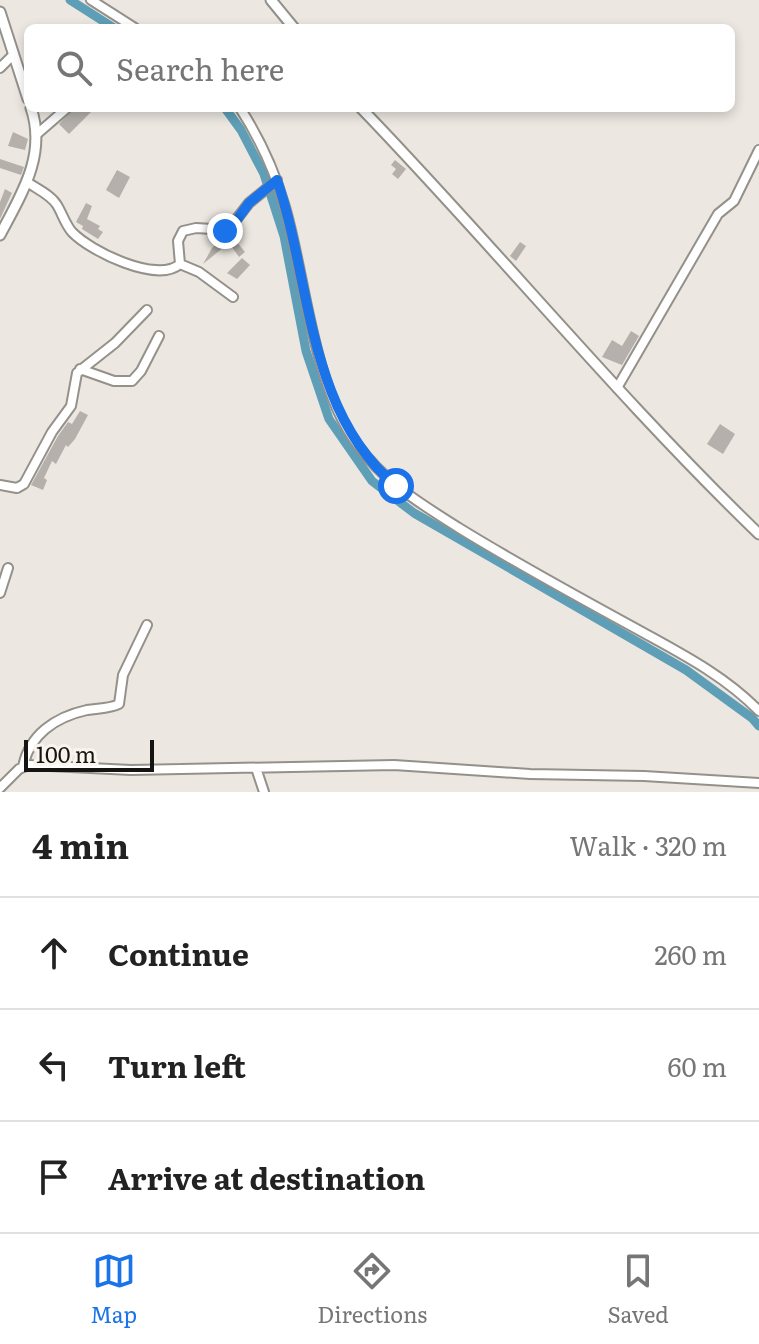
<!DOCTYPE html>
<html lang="en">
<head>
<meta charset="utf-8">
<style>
	body { margin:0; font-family:Literata,serif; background:#f2f2f2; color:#222 }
	.scale { position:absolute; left:24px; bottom:20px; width:130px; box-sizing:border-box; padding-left:8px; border:4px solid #161412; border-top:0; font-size:22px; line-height:28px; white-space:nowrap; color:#161412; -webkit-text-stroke:6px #f9f4ee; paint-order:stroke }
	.stop { position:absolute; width:24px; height:24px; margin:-18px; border:6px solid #1a73e8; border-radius:50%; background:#fff }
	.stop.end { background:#1a73e8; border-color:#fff; box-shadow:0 2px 8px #0008 }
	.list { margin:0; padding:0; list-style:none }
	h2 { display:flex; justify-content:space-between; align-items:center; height:104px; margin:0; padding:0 32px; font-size:34px }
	h2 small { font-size:26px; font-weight:400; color:#767676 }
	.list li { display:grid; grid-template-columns:52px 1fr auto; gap:24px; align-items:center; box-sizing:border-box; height:112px; padding:0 32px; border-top:2px solid #e0e0e0 }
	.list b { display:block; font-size:30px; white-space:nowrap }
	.list em { font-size:26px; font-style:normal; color:#767676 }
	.icon { flex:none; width:44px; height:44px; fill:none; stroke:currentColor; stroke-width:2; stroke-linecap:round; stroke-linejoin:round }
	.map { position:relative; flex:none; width:759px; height:792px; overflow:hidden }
	.search { position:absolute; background:#fff; box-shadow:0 4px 12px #0003; left:24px; right:24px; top:24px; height:88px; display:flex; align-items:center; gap:20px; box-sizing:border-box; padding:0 28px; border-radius:12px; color:#767676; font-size:30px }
	.sheet { height:440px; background:#fff }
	nav { display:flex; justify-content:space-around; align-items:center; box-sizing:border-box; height:112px; border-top:2px solid #e0e0e0; background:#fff; font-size:22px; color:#767676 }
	nav a { display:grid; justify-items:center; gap:4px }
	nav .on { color:#1a73e8 }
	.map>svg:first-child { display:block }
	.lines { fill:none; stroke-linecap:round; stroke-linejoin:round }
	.canal { stroke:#5e9fb7; stroke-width:9 }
	.building { fill:#b5b0ab }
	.minor-casing { stroke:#94908a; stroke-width:12 }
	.tertiary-casing { stroke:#94908a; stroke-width:13 }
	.minor { stroke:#fff; stroke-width:8 }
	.tertiary { stroke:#fff; stroke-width:9 }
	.route { stroke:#1a73e8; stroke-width:10 }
</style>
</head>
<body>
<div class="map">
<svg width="759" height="792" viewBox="0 0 759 792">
	<rect width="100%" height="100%" fill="#ece7e1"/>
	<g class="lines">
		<path class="canal" d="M70,0L114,28
			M225,108L241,130L264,174L284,236L306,351L329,419L372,481L414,513L686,670L752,718L759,726"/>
	</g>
	<path class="building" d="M74,108L81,111L84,108H95L69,134L59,124Z
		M13,132L28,139L25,150L8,146Z
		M0,159L24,167L21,175L0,168Z
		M395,160L406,169L398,179L392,174L396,169L391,165Z
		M117,170L130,177L119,198L106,190Z
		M5,189L12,193L0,219V202Z
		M86,203L92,206L87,219L100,226L98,229L103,232L98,239L82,229L83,226L76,222Z
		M232,236L245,252L239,257L229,243L203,264L212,248L224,237Z
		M520,242L526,246L516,261L510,256Z
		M242,258L250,265L237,279L227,273Z
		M631,331L639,336L622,365L602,357L612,340L622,346Z
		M80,411L88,415L75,439L68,447L66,445L56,464L52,461L44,478L47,480L43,490L31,485L58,436L68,422L72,424Z
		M720,424L735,434L723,454L707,444Z"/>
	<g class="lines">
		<defs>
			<path id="minor" d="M91,0L135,28
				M0,68L13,55
				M240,108C260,139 275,172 285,207C306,279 312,382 357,444C384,482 421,504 459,528C519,565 582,599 644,633C684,655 726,677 759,711
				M37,134L67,108
				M27,182C37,189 51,195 57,205C62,213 65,224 72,232C90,251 157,284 180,264L178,241L183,231L196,228L228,230L249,203L277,180
				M180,264L199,272L233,297
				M80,369L114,381H132L141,371L159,336
				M617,388L718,214L734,201L759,150
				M0,485L17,488L24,484L52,432L71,406L77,373L115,343L147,310
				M0,593L8,568
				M23,767C29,735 55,717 87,710C98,708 109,709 119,704L123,675L147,625
				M256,768L264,792
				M0,788L19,769L29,765L131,770L394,765L530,774L644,776L759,783"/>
			<path id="tertiary" d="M271,0L294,28
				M0,12L28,99
				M361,108C496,248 619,399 759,534
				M0,235C21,195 47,155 31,108"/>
		</defs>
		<use href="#minor" class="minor-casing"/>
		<use href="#tertiary" class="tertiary-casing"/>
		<use href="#minor" class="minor"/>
		<use href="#tertiary" class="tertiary"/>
	</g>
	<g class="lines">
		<path class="route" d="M225,231L231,228L249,203L277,180C312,282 306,410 396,486"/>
	</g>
</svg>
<div class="scale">100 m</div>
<div class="stop" style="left:396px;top:486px"></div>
<div class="stop end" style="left:225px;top:231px"></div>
<div class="search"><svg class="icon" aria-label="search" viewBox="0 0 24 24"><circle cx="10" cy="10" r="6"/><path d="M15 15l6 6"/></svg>Search here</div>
</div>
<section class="sheet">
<h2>4 min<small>Walk · 320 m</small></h2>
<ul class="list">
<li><svg class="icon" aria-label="ahead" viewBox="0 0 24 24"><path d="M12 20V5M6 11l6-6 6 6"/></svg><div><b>Continue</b></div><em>260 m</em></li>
<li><svg class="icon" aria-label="left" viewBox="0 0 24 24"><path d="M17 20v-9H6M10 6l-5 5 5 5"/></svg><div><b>Turn left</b></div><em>60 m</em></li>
<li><svg class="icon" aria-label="arrive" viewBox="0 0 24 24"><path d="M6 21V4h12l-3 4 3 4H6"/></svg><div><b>Arrive at destination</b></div></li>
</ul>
</section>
<nav>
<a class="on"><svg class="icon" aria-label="map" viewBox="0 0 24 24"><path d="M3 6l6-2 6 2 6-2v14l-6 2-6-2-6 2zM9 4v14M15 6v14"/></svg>Map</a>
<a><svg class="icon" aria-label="directions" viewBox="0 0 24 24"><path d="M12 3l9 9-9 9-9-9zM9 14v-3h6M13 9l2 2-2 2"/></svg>Directions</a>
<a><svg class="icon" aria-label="saved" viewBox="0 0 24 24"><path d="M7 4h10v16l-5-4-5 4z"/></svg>Saved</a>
</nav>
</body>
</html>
